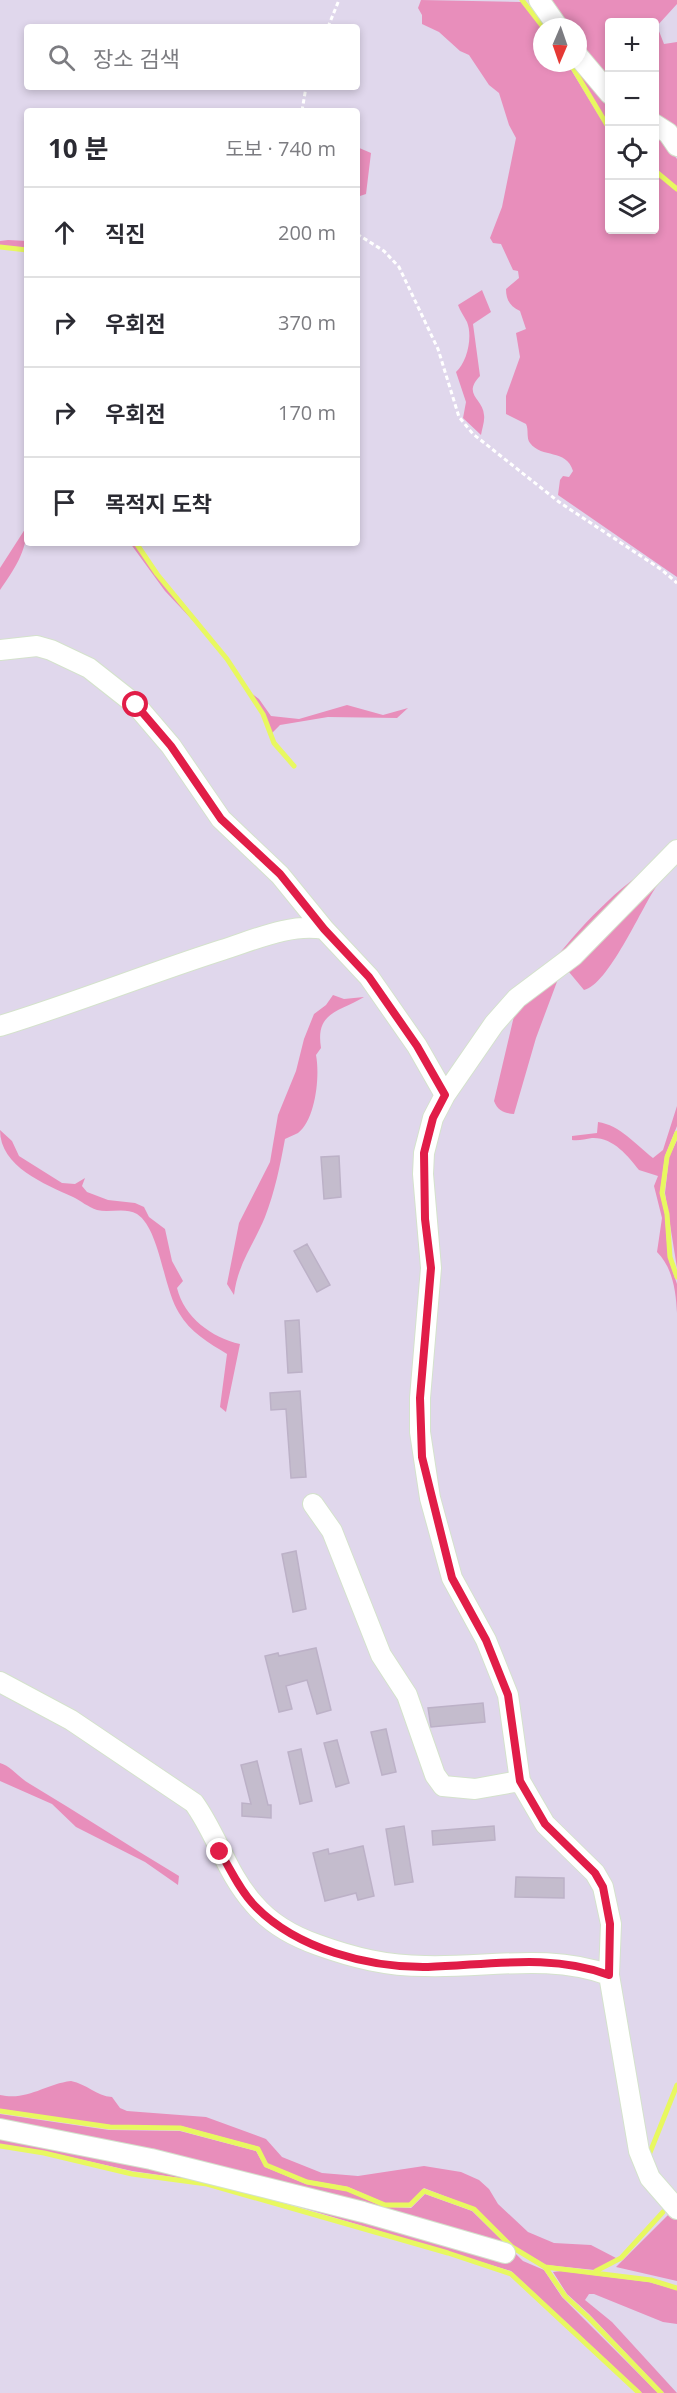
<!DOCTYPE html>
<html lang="ko">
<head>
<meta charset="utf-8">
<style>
	body { margin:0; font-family:"Open Sans","Noto Sans KR",sans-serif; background:#f7f7f7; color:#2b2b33 }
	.controls { position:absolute; right:18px; top:18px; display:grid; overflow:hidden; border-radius:6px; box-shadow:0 3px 9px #0003 }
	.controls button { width:54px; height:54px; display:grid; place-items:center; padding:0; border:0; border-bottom:2px solid #e1e1e2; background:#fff; color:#2b2b33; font:30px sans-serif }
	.compass { position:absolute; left:533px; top:18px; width:54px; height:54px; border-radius:50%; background:#fff; box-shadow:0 3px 9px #0003; rotate:182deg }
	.stop { position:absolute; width:18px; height:18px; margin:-14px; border:4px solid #e11d48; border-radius:50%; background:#fff }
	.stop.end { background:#e11d48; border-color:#fff; box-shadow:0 2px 6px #0008 }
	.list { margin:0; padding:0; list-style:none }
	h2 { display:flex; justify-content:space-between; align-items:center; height:78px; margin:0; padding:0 24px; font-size:26px }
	h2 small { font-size:20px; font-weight:400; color:#7c7c81 }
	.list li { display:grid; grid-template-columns:39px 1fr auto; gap:18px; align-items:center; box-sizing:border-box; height:90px; padding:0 24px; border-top:2px solid #e1e1e2 }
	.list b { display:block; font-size:22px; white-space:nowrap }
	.list em { font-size:20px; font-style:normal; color:#7c7c81 }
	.icon { flex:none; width:33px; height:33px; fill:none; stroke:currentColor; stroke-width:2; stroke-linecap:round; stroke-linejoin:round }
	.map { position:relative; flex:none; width:677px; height:2393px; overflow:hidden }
	.search { position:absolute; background:#fff; box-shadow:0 3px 9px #0003; left:24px; top:24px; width:336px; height:66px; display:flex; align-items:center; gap:15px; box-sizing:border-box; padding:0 21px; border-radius:6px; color:#7c7c81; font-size:22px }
	.panel { position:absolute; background:#fff; box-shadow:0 3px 9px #0003; left:24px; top:108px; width:336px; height:438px; border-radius:6px }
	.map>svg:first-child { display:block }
	.green { fill:#e88ebb }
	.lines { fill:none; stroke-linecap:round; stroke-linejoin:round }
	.stream { stroke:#e8f860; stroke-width:5 }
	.building { fill:#c4bccd; stroke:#bcb1c7; stroke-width:1.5 }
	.street-casing { stroke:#d4e2cc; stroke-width:22 }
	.path { stroke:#fff; stroke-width:3; stroke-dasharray:4.5 3; stroke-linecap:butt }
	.street { stroke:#fff; stroke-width:20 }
	.route { stroke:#e11d48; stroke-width:8 }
</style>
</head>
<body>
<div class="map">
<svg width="677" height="2393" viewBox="0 0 677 2393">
	<rect width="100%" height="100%" fill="#e0d7ec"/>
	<path class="green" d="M421,0L521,2L542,28V63H567L609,132L610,230H654L655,172L677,191V577L558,495L560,480L563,476L569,477L573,471C566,448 542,459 530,443C526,438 529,430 526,424L506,414V396L520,357L516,333L526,329L520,311C510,306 506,300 506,289L519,278L518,271L513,270L501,244L493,243L490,238L502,207L516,138L509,125L499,93L489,85L469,55L460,51L439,32L422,24V15L418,8Z
		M542,0H677V4L657,26L664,44L677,42V142L655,121L654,22H610L609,90L578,52V27H561Z
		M572,63L609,101V126Z
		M654,131L677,159V187L655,168Z
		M357,147L371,153L366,194L357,197Z
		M8,240L27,241V249L0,247V241Z
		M482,290L491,312L473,324L480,376C462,395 483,398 484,415C485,421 482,429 481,435L463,418L466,402L456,372C467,362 473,337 467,322C464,316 460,311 458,305Z
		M27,526C27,551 14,570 0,590V568Z
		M130,543H135L156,575L198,626L165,591Z
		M247,690L259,699L271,716L299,719L347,705L383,715L408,708L397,718L328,717L280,725L270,735L269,724Z
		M662,860L547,969C579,928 617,886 662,860Z
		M677,861C670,870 662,878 656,887C641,909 608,985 584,990L564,966Z
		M558,979L536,1038L514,1114C504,1113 498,1111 494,1101L518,999Z
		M333,995L344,999L364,997C340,1012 315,1011 321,1048L316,1055C320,1075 316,1119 298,1133C294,1135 289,1137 285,1139C280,1166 275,1191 265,1217C253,1246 238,1263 234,1295L227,1284L239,1223L270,1162L278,1115L296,1071L304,1039L314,1014L326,1005Z
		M677,1106V1126L665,1156L660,1193L665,1214L668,1257L677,1284V1313C676,1292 673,1268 657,1252L662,1218L654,1186L658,1176L639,1170C628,1156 613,1137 592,1138C585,1139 579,1141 572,1140V1136L597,1133L598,1122C620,1125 636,1145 653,1158L663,1150Z
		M0,1130L12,1141L19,1156L62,1183L75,1184L85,1178L82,1186L87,1192L108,1200L135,1203L144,1207L149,1217L165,1229L172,1261L183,1281L177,1288C184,1317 212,1338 240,1344L226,1412L220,1407L227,1354C209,1343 190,1332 179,1313C163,1288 160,1229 137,1214C125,1207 110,1213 97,1210C88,1207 81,1201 73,1197C45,1184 0,1167 0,1130Z
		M677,1140V1268L665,1193L669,1157Z
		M0,1763C11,1766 19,1778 30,1784C80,1814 129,1846 179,1876L178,1885L145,1862L76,1827L52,1804L0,1781Z
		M71,2081C87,2084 96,2096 112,2097L120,2108L127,2111L206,2117L266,2139L282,2157L322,2173L358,2176L424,2166L461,2172L479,2180L489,2189L498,2204L528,2232L554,2243L591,2245L616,2258L595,2270L546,2265L514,2246L475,2208L424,2188L409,2204L385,2203L348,2187L307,2180L268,2164L259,2147L181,2126H110L0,2109V2095C28,2101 45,2084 71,2081Z
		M0,2114L109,2130L180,2131L256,2151L265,2167L306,2184L347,2191L384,2207L411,2208L425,2194L472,2211L523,2261L544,2270L562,2297L658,2393H642L511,2271L270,2198L207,2182L132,2171L43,2151L0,2145Z
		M670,2213L677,2219V2281L616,2267Z
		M561,2271L649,2282L677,2290V2324L663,2322L594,2294H589L585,2300L612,2322L677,2393H664L589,2314L567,2294L553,2272Z"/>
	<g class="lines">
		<path class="stream" d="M522,0L543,27
			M570,63L610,130
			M654,170L677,189
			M0,247L27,250
			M136,543L157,574L227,659L263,714L274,743L294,766
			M677,1133L667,1157L662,1193L667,1214L670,1257L677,1277
			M0,2111L110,2127L180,2128L258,2149L266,2165L307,2182L347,2189L385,2205H410L424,2191L474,2209L512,2247L545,2267L651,2280L677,2288
			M0,2146L44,2153L132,2174L207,2184L448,2253L511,2274L639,2393
			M649,2155L677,2085
			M545,2267L565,2296L589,2318L661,2393
			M596,2271L621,2258L663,2212"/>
	</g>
	<path class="building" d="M339,1156L341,1197L324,1199L321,1157Z
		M307,1244L330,1285L317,1292L294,1251Z
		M299,1320L302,1372L288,1373L285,1321Z
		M300,1391L306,1477L291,1478L286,1409L271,1410L270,1393Z
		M296,1551L306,1609L293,1612L282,1554Z
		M316,1648L331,1710L317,1714L307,1680L286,1686L292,1709L279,1712L265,1656L278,1653L279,1656Z
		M483,1703L485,1722L431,1727L428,1708Z
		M386,1729L396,1772L382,1775L371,1732Z
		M337,1740L349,1783L336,1787L324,1743Z
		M301,1749L312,1801L300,1804L288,1752Z
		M257,1761L268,1805H271V1818L242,1816V1803L251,1804L241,1765Z
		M404,1826L413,1882L395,1885L386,1829Z
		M494,1826L495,1840L433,1845L432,1831Z
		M363,1846L374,1896L358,1900L356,1893L325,1901L313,1853L328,1849L329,1854Z
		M516,1877L564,1878V1898L515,1897Z"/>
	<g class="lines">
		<defs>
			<path id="street" d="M539,0L558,27
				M578,56L610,94
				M654,124L668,133L677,146
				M0,650L37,646L51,650L89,668L136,705L171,746L221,819L280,875L324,929L369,977L417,1046L445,1095
				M677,850L573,956L517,998L494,1024L445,1095L433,1118L424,1153L423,1174L431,1268L420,1398V1432L430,1498L452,1578L486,1640L508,1695L520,1781L545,1824L595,1873L603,1887L611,1924L609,1975L639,2151L650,2178L677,2209
				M0,1026C75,1003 147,974 222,950C254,940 290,923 324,929
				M313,1504L332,1531L381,1655L407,1695L435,1775L443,1786L475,1789L520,1781
				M0,1682L71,1720L194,1803C217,1835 227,1874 254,1904C270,1923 295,1937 318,1945C354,1958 387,1966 425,1966C487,1968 549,1953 609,1975
				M0,2129L151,2159L363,2212L505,2253"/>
		</defs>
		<use href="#street" class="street-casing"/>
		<path class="path" d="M328,27L339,0
			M302,111L306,87
			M357,234L384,251L399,267L438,349L459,417L473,434L559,502L662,570L677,583"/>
		<use href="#street" class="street"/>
	</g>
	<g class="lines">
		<path class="route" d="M136,705L171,746L221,819L280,874L324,929L369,977L417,1046L445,1095L433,1118L424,1153L425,1219L431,1268L420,1398L422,1457L452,1578L486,1640L508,1695L520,1781L545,1824L595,1873L603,1887L610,1924L609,1975C551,1953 489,1965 428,1967C369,1968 297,1949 255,1906C240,1891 231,1870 220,1852"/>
	</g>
</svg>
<div class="controls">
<button>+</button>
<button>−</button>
<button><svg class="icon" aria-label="locate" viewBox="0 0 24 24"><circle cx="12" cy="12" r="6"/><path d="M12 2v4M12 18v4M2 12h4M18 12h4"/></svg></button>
<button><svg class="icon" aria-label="layers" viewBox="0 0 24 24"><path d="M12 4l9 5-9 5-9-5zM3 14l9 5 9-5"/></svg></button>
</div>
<svg class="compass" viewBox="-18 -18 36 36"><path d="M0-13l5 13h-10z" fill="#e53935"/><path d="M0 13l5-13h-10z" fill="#7c7c81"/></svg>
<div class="stop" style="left:136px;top:705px"></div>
<div class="stop end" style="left:220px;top:1852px"></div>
<div class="search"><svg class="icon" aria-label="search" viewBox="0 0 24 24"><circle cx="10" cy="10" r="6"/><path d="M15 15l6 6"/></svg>장소 검색</div>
<section class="panel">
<h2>10 분<small>도보 · 740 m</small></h2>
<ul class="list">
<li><svg class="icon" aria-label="ahead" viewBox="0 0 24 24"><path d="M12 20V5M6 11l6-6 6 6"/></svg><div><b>직진</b></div><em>200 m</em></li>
<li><svg class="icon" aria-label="right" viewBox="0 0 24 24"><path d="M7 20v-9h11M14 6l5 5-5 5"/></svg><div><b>우회전</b></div><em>370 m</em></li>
<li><svg class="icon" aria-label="right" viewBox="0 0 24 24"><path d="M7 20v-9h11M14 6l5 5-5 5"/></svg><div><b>우회전</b></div><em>170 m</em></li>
<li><svg class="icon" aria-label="arrive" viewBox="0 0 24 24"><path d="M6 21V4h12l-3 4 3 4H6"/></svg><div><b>목적지 도착</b></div></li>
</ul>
</section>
</div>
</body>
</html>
